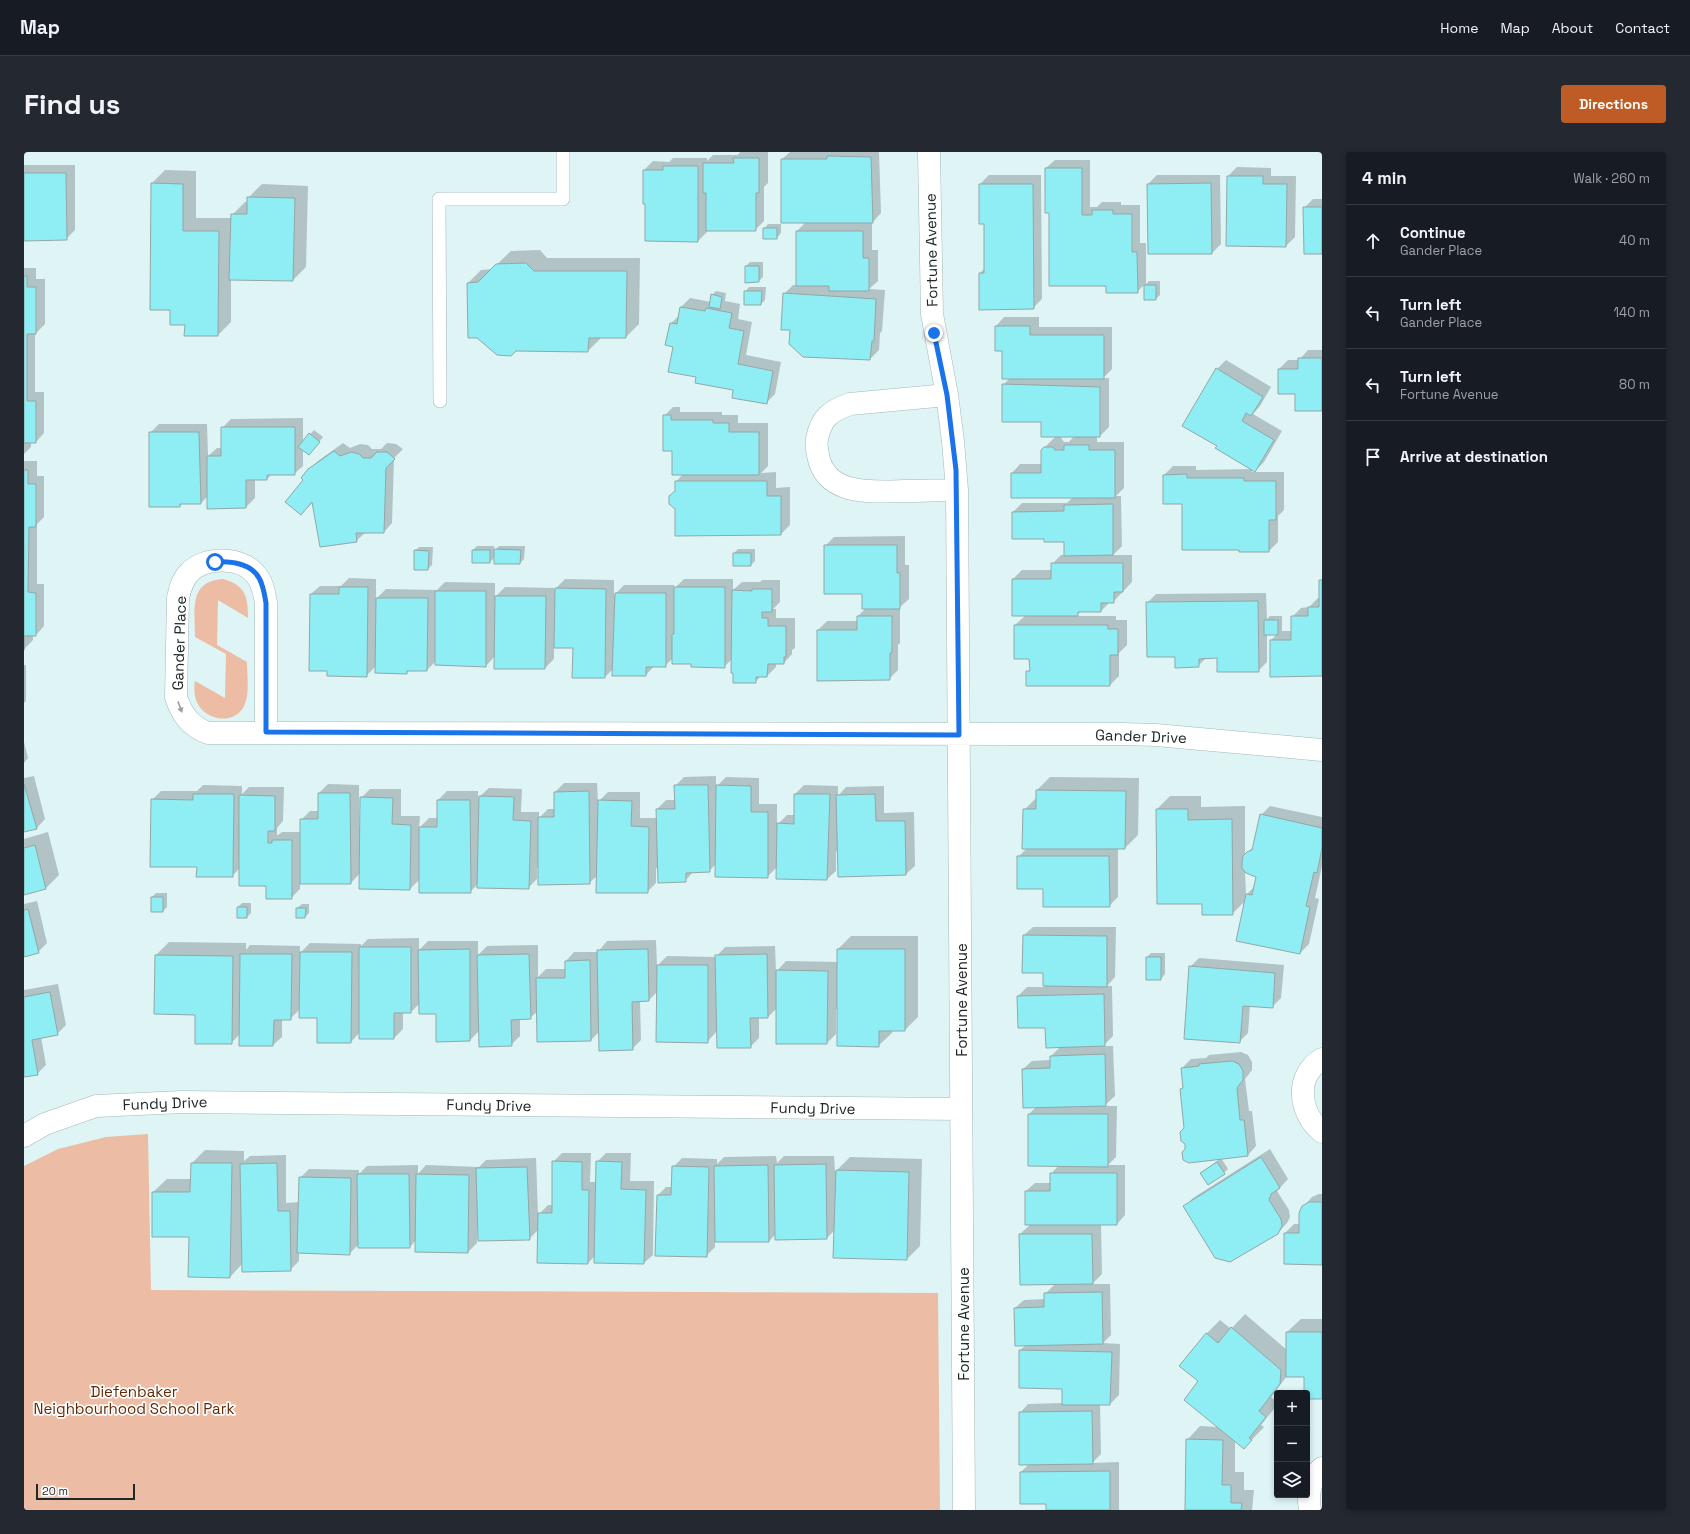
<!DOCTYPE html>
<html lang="en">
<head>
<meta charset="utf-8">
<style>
	body { margin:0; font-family:"Space Grotesk",sans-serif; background:#242831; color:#f1f3f6 }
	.controls { position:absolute; right:12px; bottom:12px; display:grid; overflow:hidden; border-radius:4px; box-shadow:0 2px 6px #0003 }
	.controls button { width:36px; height:36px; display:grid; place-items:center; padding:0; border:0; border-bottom:1px solid #363941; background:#171b24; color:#f1f3f6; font:20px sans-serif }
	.scale { position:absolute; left:12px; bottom:10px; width:99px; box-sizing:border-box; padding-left:4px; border:2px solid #202828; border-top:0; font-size:11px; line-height:14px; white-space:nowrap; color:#202828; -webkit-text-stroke:3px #fff; paint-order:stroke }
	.stop { position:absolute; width:12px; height:12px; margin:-9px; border:3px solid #1a73e8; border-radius:50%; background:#fff }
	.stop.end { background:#1a73e8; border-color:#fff; box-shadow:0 1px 4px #0008 }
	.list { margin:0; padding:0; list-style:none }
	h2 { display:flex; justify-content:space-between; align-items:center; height:52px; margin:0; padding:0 16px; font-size:17px }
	h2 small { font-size:13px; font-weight:400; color:#9ea1a6 }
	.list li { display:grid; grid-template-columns:26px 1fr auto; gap:12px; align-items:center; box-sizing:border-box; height:72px; padding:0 16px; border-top:1px solid #363941 }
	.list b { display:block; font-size:15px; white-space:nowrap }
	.list p { margin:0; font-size:13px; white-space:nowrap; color:#9ea1a6 }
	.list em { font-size:13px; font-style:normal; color:#9ea1a6 }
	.icon { flex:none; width:22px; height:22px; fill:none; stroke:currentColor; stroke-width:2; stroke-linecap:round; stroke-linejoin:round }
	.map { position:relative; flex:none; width:1298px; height:1358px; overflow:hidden; border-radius:4px }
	header { display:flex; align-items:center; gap:24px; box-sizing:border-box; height:56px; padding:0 20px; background:#171b24; border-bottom:1px solid #363941 }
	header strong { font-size:19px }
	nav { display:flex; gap:22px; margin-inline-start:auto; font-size:14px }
	.intro { display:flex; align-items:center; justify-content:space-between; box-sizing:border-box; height:96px; padding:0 24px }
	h1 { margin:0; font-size:28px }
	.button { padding:10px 18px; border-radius:4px; background:#bf5c25; color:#fff; font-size:14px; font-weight:700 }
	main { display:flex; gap:24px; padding:0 24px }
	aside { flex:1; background:#171b24; border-radius:4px; box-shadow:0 2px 6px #0003 }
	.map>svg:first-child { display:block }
	.green { fill:#edbca5 }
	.shadow { fill:#0003; fill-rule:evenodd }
	.building { fill:#8eeef3; stroke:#92a7a8 }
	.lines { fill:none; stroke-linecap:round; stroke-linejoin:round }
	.service-casing { stroke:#a3b8b9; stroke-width:14 }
	.minor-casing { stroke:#a3b8b9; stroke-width:23 }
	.service { stroke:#fff; stroke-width:13 }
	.minor { stroke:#fff; stroke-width:22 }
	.oneway { fill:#9b9e9e }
	.route { stroke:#1a73e8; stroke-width:5 }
	.labels { text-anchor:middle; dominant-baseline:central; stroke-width:3.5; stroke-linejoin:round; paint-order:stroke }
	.street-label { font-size:15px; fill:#202828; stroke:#fff }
	.park-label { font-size:15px; fill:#642804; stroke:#fff }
</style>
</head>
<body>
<header>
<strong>Map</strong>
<nav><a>Home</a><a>Map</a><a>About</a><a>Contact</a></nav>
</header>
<div class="intro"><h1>Find us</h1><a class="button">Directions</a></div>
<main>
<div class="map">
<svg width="1298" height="1358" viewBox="0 0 1298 1358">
	<rect width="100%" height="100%" fill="#def4f5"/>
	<path class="green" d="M199,427C221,433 224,444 224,466L194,448L193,493L223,510C223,524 226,542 220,554C209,576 175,567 171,544C170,539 170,534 171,529L201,546L202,502L171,485C171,459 164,429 199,427Z
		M124,982L127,1138L914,1141L916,1358H0V1014L34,997L82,985Z"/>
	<path class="shadow" d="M716,0H744V31L740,35V69L731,78H683V80L674,89L622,52L620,18L629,9L645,10L649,6H683V9L689,3H714Z
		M766,0H855L857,61L848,71V98H854V129L845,137L861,138L858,179L856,181L855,198L846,207L767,177L760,142L769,133H773V79L782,70L758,7Z
		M1031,8H1066V55H1073L1078,50H1097V53H1116V91H1122V132L1125,129H1136V143L1132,147H1121V132L1113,140L1083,133L1026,60L1022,16Z
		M0,13H51V78L42,87L0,88Z
		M1213,15L1247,16V24H1272L1271,85L1262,94L1204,24Z
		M141,18L172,19V66H208V63L221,50H224V46L238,32L284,34L282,115L269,128L207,127V170L194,183L162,172L147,157L128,31Z
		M965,23H1017L1018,147L1009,156L956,121L961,116V71H956V32Z
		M1133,23H1196L1197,92L1188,101H1125L1124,32Z
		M1289,47H1298V101L1280,56Z
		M744,72H757V81L753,86L740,77Z
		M516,98L523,106H616L615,172L602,185H578L564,199L444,131L457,118L468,117L487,99Z
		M726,110H739V125L735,129L722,114Z
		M0,116H12V127H21V172L11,182V240H20V281L12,290H7V295L0,302Z
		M725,135H742L741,148L737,152H721V140Z
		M692,139L702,141L701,149L716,152L714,167L728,170L722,203L757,210L751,242L742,251L710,237L673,224L650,194L646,172L656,163L657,155L666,146L687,150L688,143Z
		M980,165H1015V175H1088V217L1079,226H1085V275L1076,284H1073V290H1100V336L1092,344H1097L1098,394L1089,403H1108V430L1089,450H1086L1077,459H1057L1052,464H1092V468H1103V493L1095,501V524L1086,533H1003V520L1007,517L1006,506L991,473L1002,463L989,427L998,418H1028V412L1037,403H1041V389L1021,386L989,360L998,351H1043L1049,345L988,321L996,312H1018V298L1032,284L979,233L986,226L972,174ZM1036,284H1050L1045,290H1040Z
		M1284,198H1298V258L1272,241L1255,217L1264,208H1275Z
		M1202,208L1247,235L1236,254L1229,262L1258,279L1240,310L1231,319L1228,317V320H1260V358L1254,364V390L1245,399L1216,397L1159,351L1140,323L1149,314H1172V318L1228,317L1194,294L1193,217Z
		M649,255H656V260H698V263H714V271H744V314L737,321L752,320V336L766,335V373L757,382L652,338V330L659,322L649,298L640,264Z
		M279,266V290L290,278L299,285L289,298L279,297V314L270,322H248L243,327H231V346L222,355L184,344L177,351H159L156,354H126V281L135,272H183L184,304L193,296H198V276L207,267Z
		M319,291L326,296L336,292L344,293L348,297H357L363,291L372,292L379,297L370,306L368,371L360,380H342L332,389L289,350L277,362L281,328L285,318L294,309Z
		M0,309H13V324H20V365L13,372V432H20V474L12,483H9V488L0,497Z
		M881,384V413H885V447L876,455V491L874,493V518L865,527L794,478L803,469H834V464L842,456L839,441L801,394L810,385Z
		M453,394H470V399L475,394H501L500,407L496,411L471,405L466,410L449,398Z
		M395,395H409L408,413L404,417L391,399Z
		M714,397H731V409L727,413L710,401Z
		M325,426L352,427V447L362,437L413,438L421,430L471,431V445L481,435L530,436V438L541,427L590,428V443L600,433H650V437L660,427H709V438L718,430H736L738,428H756V450L749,457H752V466H771V496L768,498V502L760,511H752V515L743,524H737L731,530L708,507L700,515L668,511L649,506L641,514H630L622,523L589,517L581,525L550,495H530V507L521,516L471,504L462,514L412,509L403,518H386L383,521H352V514L342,524L287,442L296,434H317Z
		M1298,427V523L1247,488L1253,482H1243V510L1234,519L1194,505H1183L1174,514L1152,504L1123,451L1132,442L1242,441L1243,467L1246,464H1258V479H1268V465L1277,456L1285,455L1294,446H1296V429Z
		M0,513H2V549L0,551Z
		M0,590L4,606L0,611Z
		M10,624L21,667L13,676L0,679V626Z
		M692,624V635L702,625L735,626V652H753V673L763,663H771V642L780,633L814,634V644L822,635L860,634V661L890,660L891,714L882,722L812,699V719L803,727L753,715L743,725L692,712L685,719H670L661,729L632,716V731L623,740L574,723L565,731L515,716H513V727L504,736L454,732L446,740L396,727L386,737L336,721L327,731H276V737L267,746L216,716L208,724L174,714L128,648L137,639H173L179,633L218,634V642L225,635H260L259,669L253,676V683H254L258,680H277V668L286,659H295V641L304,632L335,633V674H337V646L346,637H377V664H396L395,676L405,666H414V648L423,639H454V646L465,636L498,637L497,660H515V666L524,657H531V640L540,631H573L574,650L584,640H616V666H633V657L642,648H651V634L660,625Z
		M1026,625L1115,626L1114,683L1101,696H1094V745L1085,754L1020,736L994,705L1003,696L1000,658L1013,645V638Z
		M1146,644H1177V655L1221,654V703L1230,694L1237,663L1246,654L1298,665V714L1291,746L1295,747L1285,792L1276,801L1221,749L1208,762L1179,751L1133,657ZM1221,720L1233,724L1231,734L1222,743Z
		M24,680L35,723L22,736L0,742V687Z
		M132,741H143V755L139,759H128V745Z
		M13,749L23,791L14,800L0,804V752Z
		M218,751H227V761L223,765L214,755Z
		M278,752H285V761L281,765L273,756Z
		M1009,775H1092L1091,825L1083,834H1088L1089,884L1079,894H1089L1091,944L1080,954H1093L1092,1005L1084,1013H1101V1063L1093,1072H1077L1078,1122L1068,1132H1086L1087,1183L1079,1191L1096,1192L1095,1243L1086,1252H1076L1077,1302L1068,1311L1095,1310V1358H1023V1351L997,1320L1005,1312L996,1261L1004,1252L1039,1251V1236L996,1198L1002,1193L991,1156L1000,1148L1021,1147V1142L1031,1132L996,1082L1007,1072L1002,1039L1011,1031H1027V1022L1035,1013L1005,962L1012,955L999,917L1008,909L1027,908V904L1037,894L994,844L1003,835H1020V820L1000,783Z
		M827,784H894V865L881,878H868V881L854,894L814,857H812V882L803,891L753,856L744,865H735V886L726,895L693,879L683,890L634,839L625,848L616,849L617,888L608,897L576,879L567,888L514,859L506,866L496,867V884L487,893L456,878L446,888H413V861L396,851L387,860H379V877L370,886L336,880L327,890L294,865L276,857L266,867H258V885L249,893H216V882L207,891L172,862L132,803L145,790L222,791V798L226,793L276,794V801L286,791L337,792V794L344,787L395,786V798L404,789H454V803L463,794L514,793V825L522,817H542V809L550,800H574L583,789L632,788L633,814L643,804L692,805L701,795L751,794L752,820L762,809L814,810V797Z
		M1127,801H1141V822L1137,827H1123V805Z
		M1175,806L1260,813L1257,846L1248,855L1226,854L1224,881L1215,890L1166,815Z
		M34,832L42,873L33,882L17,885L22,913L13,922L0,924V838Z
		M1217,900L1224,903L1228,910V918L1221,927L1225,959H1228L1232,994L1224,1003L1162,997L1157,937L1159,935L1158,916L1167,907L1182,906L1185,903Z
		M1246,997L1264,1027L1253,1039L1265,1058L1266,1065L1263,1071L1254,1081L1160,1055L1169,1046Z
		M181,998L220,999V1009L226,1004L262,1003V1051L275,1050L276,1026L285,1017L335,1018V1022L343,1014L394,1013V1022L402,1013L455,1015L462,1008L512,1006L514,1063L524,1053H529V1010L538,1001H567L566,1030H573V1010L582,1001H607L606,1029H630L629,1103L620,1111L571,1104L564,1111L515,1077L505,1087L453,1071V1091L444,1100L392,1088L386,1095L335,1092L325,1102L275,1100V1109L266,1118L219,1111L206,1125L166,1084L129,1040L143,1027H167L168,1011Z
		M752,1004L753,1011L760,1004H810L811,1020L826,1005L898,1007L896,1094L883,1107L811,1078L803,1086L752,1082L745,1089H691V1095L682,1104L633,1044L642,1035H649V1015L658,1006L693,1007V1012L700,1005Z
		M1197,1006L1204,1017L1200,1021H1177Z
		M1295,1042H1298V1112L1261,1081L1270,1072H1276L1279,1055L1288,1045Z
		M1221,1162L1263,1198V1180L1277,1167H1298V1246H1283V1241H1281V1224H1263L1247,1245L1253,1250V1253L1237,1273L1240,1275L1220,1296L1211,1289V1320H1220V1338H1230L1228,1358H1162L1163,1288L1176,1274L1194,1275L1176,1229L1182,1182L1196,1168L1207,1177Z"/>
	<path class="building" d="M803,4L847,5L849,71H757V7H803Z
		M709,6H735V41H732V79H682V41H679V11H710Z
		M639,14H674V90L621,89V52H619V18H639Z
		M1021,16H1058V63H1068V58H1089V62H1108V100H1113L1114,141H1082V134H1025V61H1021Z
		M0,21H42L43,88L0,89Z
		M1203,24H1239V32H1263L1262,95L1202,94Z
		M127,31L159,32V79H195L194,184H160L161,173H146V158H126Z
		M1187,31L1188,102H1124L1123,32Z
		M955,32H1009L1010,157L955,158V121H960V72H955Z
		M223,45L271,46L269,129L205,128L207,62H223Z
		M1279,55H1298V102H1280Z
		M739,76H753V87H739Z
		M772,79H839V106H845V139H805V134H772Z
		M502,111L510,119H603L602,186H565L564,200L492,199L487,204L473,203L453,186H444L443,131L454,130L472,112Z
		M721,114H735V130L721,131Z
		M0,124H3V135H12V182H3V249H12V291H0Z
		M1120,133H1132V148H1120Z
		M720,139H738L737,153H720Z
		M759,141L852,147L850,189H848L846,208L779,205L765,192L766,178H757Z
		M687,142L698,145L696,157L685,155Z
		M656,155L681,159L682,156L708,161L705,176L720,179L714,212L749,219L743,252L708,246L709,238L671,231L672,225L644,220L649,195L641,193L646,171L653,172Z
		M971,174H1006V183H1080V227H978V199H971Z
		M1274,206H1298V259H1271V242H1254V217H1274Z
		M1192,216L1239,245L1227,264L1222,261L1218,269L1250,288L1231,320L1191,296L1193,294L1158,274Z
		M978,232L1076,235V285H1017V270H978Z
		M639,263H647V268H689V271H705V280H735V323H648V299H639Z
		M197,275H271V323H243V328H222V356L183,357V304H197Z
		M125,280H175L177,352H156V355H125Z
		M285,281L296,290L285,303L274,295Z
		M1040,293H1065V298H1091V346H987V321H1017V298L1020,295H1029L1031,298H1040Z
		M310,299L316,304L327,300L335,302L339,306H347L353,300H363L371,307L362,316L360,381H332L333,390L296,395L288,350L277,363L261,350L279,328L277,326L284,317Z
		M0,318H4V332H12V375H5L4,440L12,441V484H0V498Z
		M1163,322V326H1220V329H1252V368H1245V400H1215V398H1158V352H1139V323Z
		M651,329H743V344H757V383L651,384V357L645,352V344L651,339Z
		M1089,352V403L1040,404V390H1020V387H988V360L1040,359V353Z
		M800,393H873V421H876V457H838V442H800Z
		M470,397L497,398L496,412H470Z
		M390,398L405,399L404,418H390Z
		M448,398H466V411H448Z
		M709,401H727V414H709Z
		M1027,411H1099V440H1090V451H1077V460H1054V464H988V427H1027Z
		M1295,428H1298V524L1246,525V488H1267V464H1284V455H1295Z
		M315,435H344L343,525L303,524V519H285L286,442H315Z
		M650,435H701V516L667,515V512H648V482H650Z
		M531,436L582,437L581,526H548L549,496H530Z
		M728,437H748V460H738V466H744V474H762V505H760V512H744L743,525H732V531H709V521H707L708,438L728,439Z
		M411,439H462V515L411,513Z
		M591,441H642V515H622V524H588Z
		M471,444H522L521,517H470Z
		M352,446H404L403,519H383V522L351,521Z
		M1234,449L1235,520H1193V506L1175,507V515L1151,516V505H1123L1122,450Z
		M833,464H868V501H866V528L793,529V478H833Z
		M1240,468H1254V483H1240Z
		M990,473H1084V477H1094V503H1086V534H1002V519H1006L1005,507H990Z
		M0,632L13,677L0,680Z
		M650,633H684L686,720L662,721V730L634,731L632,657H651Z
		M692,633L727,634V660H744V726L691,725Z
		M1012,638L1102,639L1101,697H998L999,657H1012Z
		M565,639L566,732L514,733V665H530V640Z
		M294,641H326L327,732H276V667H294Z
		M169,642H210L209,725H172L173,715H126L127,647L169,648Z
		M770,642H806L803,728L752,727L753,671L770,672Z
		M851,642L852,669H881L882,723L814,725L812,643Z
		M215,643L251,644V679H244V691H248V688H268V747H242V734H215Z
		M455,644L490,645L489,668L507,669L505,737L453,736Z
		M336,645L369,646L368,672L387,673L386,738L335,737Z
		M413,648H446L447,741H395V675H413Z
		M574,648L608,649L607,674L625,675L624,741H572Z
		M1132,657H1164V668L1208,667L1209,763H1178V752H1133Z
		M1236,662L1298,676V696L1293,721L1290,720L1282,754L1286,755L1276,802L1212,789L1222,742L1228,743L1232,725L1222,721L1218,716V710L1219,704L1223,700L1228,698Z
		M11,693L22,737L0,743V696Z
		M993,704H1085L1086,755H1019V737H993Z
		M127,745H139V760H127Z
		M213,755H223V766H213Z
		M272,756H282L281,766H272Z
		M4,757L15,801L0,805V758Z
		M999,783L1083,784V835L1019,834V821H998Z
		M335,795H387V861H370V887H335Z
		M446,797V889L412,890V862H395L394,798Z
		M624,797L625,849L608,850L609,898L575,899L573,798Z
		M813,797H881V879H855V895L813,894Z
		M276,800H328L327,891H293V866H275Z
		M216,802H268L267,868H250L249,894H215Z
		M505,802L507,867L487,868L488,894L455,895L453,803Z
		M743,802L744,866H726L727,896H693L691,803Z
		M131,803L209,804L208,892H171V863L130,862Z
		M1122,805H1137V828H1122Z
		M566,808L567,889L513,890L512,826H541V809Z
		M633,813H684V891L632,890Z
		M1165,814L1251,821L1249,856L1219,854L1216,891L1160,887Z
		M752,818L804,819L803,892H752Z
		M26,840L34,883L8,888L14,923L0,925V845Z
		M1080,842L1081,894L1022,896L1021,876H994L993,844Z
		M1081,902L1082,954L999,956L998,917L1026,916V904Z
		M1208,909L1215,912L1219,919V928L1213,936L1216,968H1220L1224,1004L1165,1011L1159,1008L1158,1000L1161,997V992L1157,989L1156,980L1160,976L1156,937L1159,936L1157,916L1175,914V912Z
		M1004,962H1084V1015L1004,1014Z
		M1237,1005L1256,1036L1247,1042L1245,1048L1257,1067L1258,1074L1254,1082L1206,1110L1191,1106L1159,1054Z
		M528,1009L558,1010V1038H565L564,1112L513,1111L514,1061H528Z
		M572,1009L598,1010L597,1037L622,1038L620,1112L570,1111Z
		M1193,1010L1201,1022L1184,1033L1176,1021Z
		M167,1011H208L206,1126L164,1125L165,1085H128V1040H166Z
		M253,1011L254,1059H266L267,1119L218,1120L216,1012Z
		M802,1012L803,1087L751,1088L750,1013Z
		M744,1013L745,1090H691L690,1014Z
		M648,1014L685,1015L683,1105L631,1104L633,1043H647Z
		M503,1015L506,1088L454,1089L452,1016Z
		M812,1018L885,1020L883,1108L809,1106Z
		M1026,1021H1093V1073H1001V1039H1026Z
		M333,1022H385L386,1096H334Z
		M392,1022L445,1023L444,1101L391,1100Z
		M275,1025L327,1026L326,1103L273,1101Z
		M1285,1050H1298V1113L1260,1112V1081H1275V1061L1278,1054Z
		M995,1082H1068L1069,1132L996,1133Z
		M1078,1140L1079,1192L991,1194L990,1156L1020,1155V1141Z
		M1207,1175L1257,1218L1256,1232L1235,1259L1242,1265L1225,1286L1228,1288L1220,1297L1160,1248L1174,1229L1155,1214L1182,1181L1194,1191Z
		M1262,1180H1298V1247H1283V1241H1280V1225H1262Z
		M995,1198L1088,1200L1086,1253H1038V1237L995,1236Z
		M1068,1259L1069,1312L995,1313V1260Z
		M1162,1287L1199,1288L1198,1333H1207V1351H1218L1217,1358H1161Z
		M1086,1319V1358H1022V1352H996V1320Z"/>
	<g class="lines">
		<defs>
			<path id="service" d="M416,249L415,47H539V0"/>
			<path id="minor" d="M905,0L908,162L923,243L929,289L933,338L940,1358
				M923,243L826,252C806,259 797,266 793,287C792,292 793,298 794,303C801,344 848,340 880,339C898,339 915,338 933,338
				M242,581V451C240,441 239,431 232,423C218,404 180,404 165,421C158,428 156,437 154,446L152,545C158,563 166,574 184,581L1099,582L1132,583L1298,598
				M1298,907C1270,924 1275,961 1298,980
				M0,984L21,972L72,954L158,950L937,957
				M1286,1358C1283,1341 1286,1327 1298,1316"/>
		</defs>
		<use href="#service" class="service-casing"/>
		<use href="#minor" class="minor-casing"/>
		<use href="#service" class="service"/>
		<use href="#minor" class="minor"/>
	</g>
	<defs><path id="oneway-solid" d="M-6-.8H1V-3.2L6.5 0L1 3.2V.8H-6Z"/></defs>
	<use class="oneway" href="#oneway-solid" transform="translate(156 555) rotate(70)"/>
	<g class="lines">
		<path class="route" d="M191,410C209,409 232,412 238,433C240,439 241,445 242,451V580L935,583L932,318L923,243L910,181"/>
	</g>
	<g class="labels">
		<g class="street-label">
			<text transform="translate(907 98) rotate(-91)">Fortune Avenue</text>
			<text transform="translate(155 491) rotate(-88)">Gander Place</text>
			<text transform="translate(1117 584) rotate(2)">Gander Drive</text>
			<text transform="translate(937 848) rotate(-90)">Fortune Avenue</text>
			<text transform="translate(141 951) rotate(-2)">Fundy Drive</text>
			<text transform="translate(465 953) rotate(1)">Fundy Drive</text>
			<text transform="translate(789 956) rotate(1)">Fundy Drive</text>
			<text transform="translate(939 1172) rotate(-90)">Fortune Avenue</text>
		</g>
		<g class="park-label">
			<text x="110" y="1239">Diefenbaker<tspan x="110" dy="17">Neighbourhood School Park</tspan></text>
		</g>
	</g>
</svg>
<div class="controls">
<button>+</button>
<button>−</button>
<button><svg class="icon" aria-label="layers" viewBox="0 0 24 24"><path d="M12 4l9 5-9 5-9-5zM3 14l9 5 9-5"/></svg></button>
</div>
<div class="scale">20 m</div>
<div class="stop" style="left:191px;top:410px"></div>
<div class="stop end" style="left:910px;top:181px"></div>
</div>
<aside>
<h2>4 min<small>Walk · 260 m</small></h2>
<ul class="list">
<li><svg class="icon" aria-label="ahead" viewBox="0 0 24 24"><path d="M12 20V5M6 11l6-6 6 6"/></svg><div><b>Continue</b><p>Gander Place</p></div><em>40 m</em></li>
<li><svg class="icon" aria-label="left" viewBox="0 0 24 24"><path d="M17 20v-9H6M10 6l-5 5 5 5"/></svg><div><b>Turn left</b><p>Gander Place</p></div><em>140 m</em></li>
<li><svg class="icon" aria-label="left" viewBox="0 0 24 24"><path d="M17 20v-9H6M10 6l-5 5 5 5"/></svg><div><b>Turn left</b><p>Fortune Avenue</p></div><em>80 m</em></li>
<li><svg class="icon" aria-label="arrive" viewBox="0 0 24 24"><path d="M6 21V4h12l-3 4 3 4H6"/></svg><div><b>Arrive at destination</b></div></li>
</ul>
</aside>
</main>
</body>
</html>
